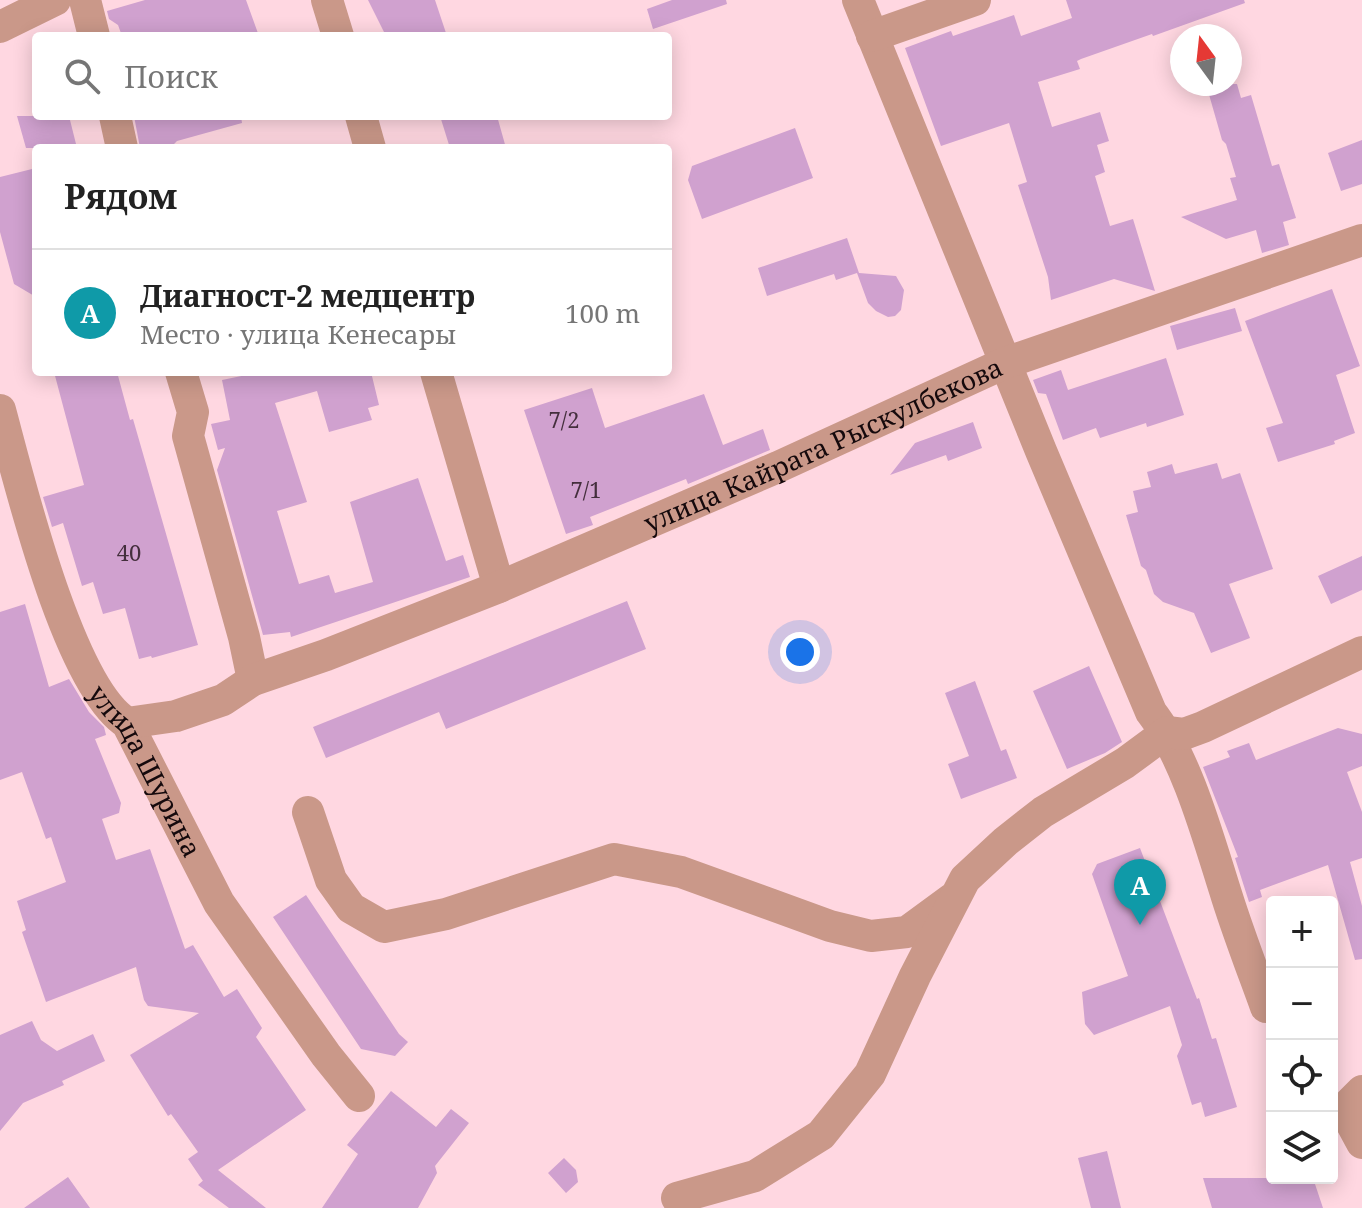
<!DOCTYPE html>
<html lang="ru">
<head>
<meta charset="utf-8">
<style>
	body { margin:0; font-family:"Noto Serif",serif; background:#f6f6f6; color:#222 }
	.controls { position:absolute; right:24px; bottom:24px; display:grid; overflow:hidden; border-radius:8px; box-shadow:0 4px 20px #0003 }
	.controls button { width:72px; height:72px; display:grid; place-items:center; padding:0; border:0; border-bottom:2px solid #e0e0e0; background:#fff; color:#222; font:40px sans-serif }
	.compass { position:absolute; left:1170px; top:24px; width:72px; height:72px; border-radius:50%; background:#fff; box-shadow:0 4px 20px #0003; rotate:345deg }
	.you { position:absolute; left:800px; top:652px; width:28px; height:28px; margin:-20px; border:6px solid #fff; border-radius:50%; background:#1a73e8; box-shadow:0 0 0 12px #1a73e833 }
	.badge { display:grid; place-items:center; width:52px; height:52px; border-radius:50%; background:#0f766e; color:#fff; font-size:26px; font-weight:700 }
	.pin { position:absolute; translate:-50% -66px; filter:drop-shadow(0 2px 4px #0008) }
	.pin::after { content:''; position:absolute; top:42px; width:28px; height:24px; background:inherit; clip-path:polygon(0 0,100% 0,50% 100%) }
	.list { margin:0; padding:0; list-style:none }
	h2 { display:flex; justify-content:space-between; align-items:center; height:104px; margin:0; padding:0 32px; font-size:34px }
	h2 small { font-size:26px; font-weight:400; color:#767676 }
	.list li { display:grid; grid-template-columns:52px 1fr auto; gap:24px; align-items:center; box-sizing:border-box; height:128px; padding:0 32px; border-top:2px solid #e0e0e0 }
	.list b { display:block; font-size:30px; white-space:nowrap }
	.list p { margin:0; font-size:26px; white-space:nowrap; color:#767676 }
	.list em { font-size:26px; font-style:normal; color:#767676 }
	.icon { flex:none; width:44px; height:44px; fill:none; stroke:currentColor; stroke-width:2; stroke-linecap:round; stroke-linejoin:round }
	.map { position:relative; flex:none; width:1362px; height:1208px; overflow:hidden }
	.search { position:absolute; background:#fff; box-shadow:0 4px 20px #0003; left:32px; top:32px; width:640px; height:88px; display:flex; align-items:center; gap:20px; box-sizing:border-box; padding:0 28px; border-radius:8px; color:#767676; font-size:30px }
	.panel { position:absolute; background:#fff; box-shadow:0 4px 20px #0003; left:32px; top:144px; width:640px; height:232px; border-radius:8px }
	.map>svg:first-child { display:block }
	.building { fill:#d0a1cf }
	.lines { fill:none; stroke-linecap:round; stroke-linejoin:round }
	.minor { stroke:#ca9889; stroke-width:32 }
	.labels { text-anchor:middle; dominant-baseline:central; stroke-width:6; stroke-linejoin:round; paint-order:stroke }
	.number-label { font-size:22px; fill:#442f3d }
	.street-label { font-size:26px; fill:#15090c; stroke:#fff }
</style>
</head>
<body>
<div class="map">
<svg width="1362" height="1208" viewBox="0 0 1362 1208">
	<rect width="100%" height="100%" fill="#ffd7e1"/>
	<path class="building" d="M145,0H246L259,36H122L118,25L109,19L107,11Z
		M368,0H435L447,36H386Z
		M672,0H726L727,4L653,29L647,9Z
		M1066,0H1244L1245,3L1153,36L1152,34L1081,59L1077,61L1080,69L1038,82L1052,127L1100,112L1109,141L1097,145L1105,172L1095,176L1110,226L1133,219L1155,291L1114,279L1051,300L1048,277L1018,185L1027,182L1009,123L941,146L905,48L951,31L953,36L1014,15L1021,36L1072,18Z
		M1206,84H1237L1241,98L1251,95L1272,166L1279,164L1296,218L1283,222L1289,245L1262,253L1256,230L1226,239L1181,217L1237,200L1230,178L1236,177L1226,144L1222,140Z
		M17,116H69L77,148H26Z
		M134,116H241L242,123L177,141L170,148H140Z
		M440,116H497L506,148H450Z
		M795,128L813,178L702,219L688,180L692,166Z
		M1362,140V184L1341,191L1328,153Z
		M36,168V297L14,284L0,232V177Z
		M847,238L859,273L896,276L904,290L901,310L895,316L888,317L876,311L868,303L857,273L836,280L834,274L767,296L758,268Z
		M1332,289L1360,366L1336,375L1355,433L1334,441L1335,444L1278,462L1266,428L1283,423L1245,321Z
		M1235,308L1242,331L1177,350L1170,326Z
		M1166,358L1184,415L1147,427L1146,423L1100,438L1096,428L1063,440L1046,394L1038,393L1033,380L1061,370L1068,390Z
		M54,372H117L130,420L133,419L198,645L152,658L151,656L139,659L125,608L103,614L93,582L82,586L63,523L52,527L43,497L84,485Z
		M261,372H371L379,405L368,408L372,420L329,432L317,391L275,403L307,502L277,511L299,584L329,575L335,593L373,582L350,502L418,478L446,561L463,555L470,577L291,637L290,632L263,635L217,470L225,448L218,450L211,424L230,420L222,380Z
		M592,388L605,428L704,394L723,445L763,429L770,450L688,484L686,479L590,517L593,525L566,534L524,410Z
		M973,422L982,448L948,461L946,455L890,475L915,443Z
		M1217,463L1222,479L1240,473L1273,569L1229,584L1250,638L1211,653L1194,613L1163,602L1154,594L1146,570L1141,566L1126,515L1138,512L1133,491L1151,487L1147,472L1172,464L1175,474Z
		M1362,556V590L1331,604L1318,576Z
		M627,601L646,649L446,729L439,712L326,758L313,727Z
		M25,604L49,687L69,679L89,712L104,727L106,735L95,739L121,803L119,813L102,819L116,860L150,849L185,949L193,945L224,997L237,989L262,1028L256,1037L306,1110L218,1170L266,1208H229L198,1185L206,1178L203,1181L188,1159L198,1152L171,1114L168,1116L130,1055L199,1013L148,1006L144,1000L136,967L46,1002L22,932L26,930L17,901L66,882L51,837L46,839L22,772L0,780V612Z
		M1089,666L1122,742L1105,753L1067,769L1033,691Z
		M975,681L1001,751L1006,749L1017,778L961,799L948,764L969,756L945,693Z
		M1338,728L1362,734V766L1347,772L1362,812V858L1350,862L1362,906V959L1355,960L1328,865L1260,890L1262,897L1249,902L1235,858L1238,857L1203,767L1230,757L1227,751L1249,743L1256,760Z
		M1140,848L1197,999L1199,998L1212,1039L1216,1038L1237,1107L1205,1117L1201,1102L1192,1105L1177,1056L1182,1045L1170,1006L1094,1035L1085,1024L1082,992L1128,976L1092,874L1097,864Z
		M306,895L399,1034L408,1042L395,1056L361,1049L273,917Z
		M32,1021L41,1040L57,1051L93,1034L105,1061L62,1081L64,1085L23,1103L0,1131V1035Z
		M391,1091L436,1127L451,1109L469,1123L435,1166L437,1173L418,1208H322L358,1154L347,1145Z
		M1107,1151L1121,1208H1091L1078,1158Z
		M564,1158L576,1170L578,1182L566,1193L548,1173Z
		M68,1177L90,1208H24Z
		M1203,1178H1313L1323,1208H1212Z"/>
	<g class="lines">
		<g class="minor">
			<path d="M85,0L94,36"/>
			<path d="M327,0L338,36"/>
			<path d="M858,0L1041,451L1151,712C1187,758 1209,841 1227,897C1239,935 1253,971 1266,1007"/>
			<path d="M0,27L55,0"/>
			<path d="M872,36L975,0"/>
			<path d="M115,116L122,148"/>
			<path d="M361,116L370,148"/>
			<path d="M181,372L193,412L188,436L244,637L253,680"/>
			<path d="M436,372L499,587"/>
			<path id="s1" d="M0,410C19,480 68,686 127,723L219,903L326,1055L359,1096"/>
			<path id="s2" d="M127,723L176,716L223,700L253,680L326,655L499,587L778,467L1005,363L1362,240"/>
			<path d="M308,812L331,880L351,908L384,927L446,914L614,859L681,872L830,926L871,936L907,932L952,899"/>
			<path d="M1362,1091L1350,1103L1348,1117L1362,1143"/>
			<path d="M677,1198L755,1176L821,1135L870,1074L915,976L965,879L1006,841L1043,812L1125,763L1167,732L1184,734L1203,727L1362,652"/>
		</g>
	</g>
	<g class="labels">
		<g class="number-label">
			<text x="564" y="419">7/2</text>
			<text x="586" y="489">7/1</text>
			<text x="129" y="552">40</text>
		</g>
		<g class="street-label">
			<text stroke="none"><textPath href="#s2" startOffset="752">улица Кайрата Рыскулбекова</textPath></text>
			<text stroke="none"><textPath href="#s1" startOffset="392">улица Шурина</textPath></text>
		</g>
	</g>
</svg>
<div class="controls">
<button>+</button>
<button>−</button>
<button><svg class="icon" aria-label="locate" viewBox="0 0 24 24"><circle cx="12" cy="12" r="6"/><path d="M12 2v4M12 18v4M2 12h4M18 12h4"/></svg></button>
<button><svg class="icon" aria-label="layers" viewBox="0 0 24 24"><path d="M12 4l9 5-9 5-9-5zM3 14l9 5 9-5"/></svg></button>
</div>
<svg class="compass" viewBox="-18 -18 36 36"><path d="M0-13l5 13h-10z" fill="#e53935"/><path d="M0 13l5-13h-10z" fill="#767676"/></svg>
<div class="you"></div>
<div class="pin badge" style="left:1140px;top:925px;background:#0f9aa8">A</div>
<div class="search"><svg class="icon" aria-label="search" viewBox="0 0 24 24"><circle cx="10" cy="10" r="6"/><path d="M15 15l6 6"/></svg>Поиск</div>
<section class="panel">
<h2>Рядом<small></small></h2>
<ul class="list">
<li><span class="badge" style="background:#0f9aa8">A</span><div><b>Диагност-2 медцентр</b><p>Место · улица Кенесары</p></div><em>100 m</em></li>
</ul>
</section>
</div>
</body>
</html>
